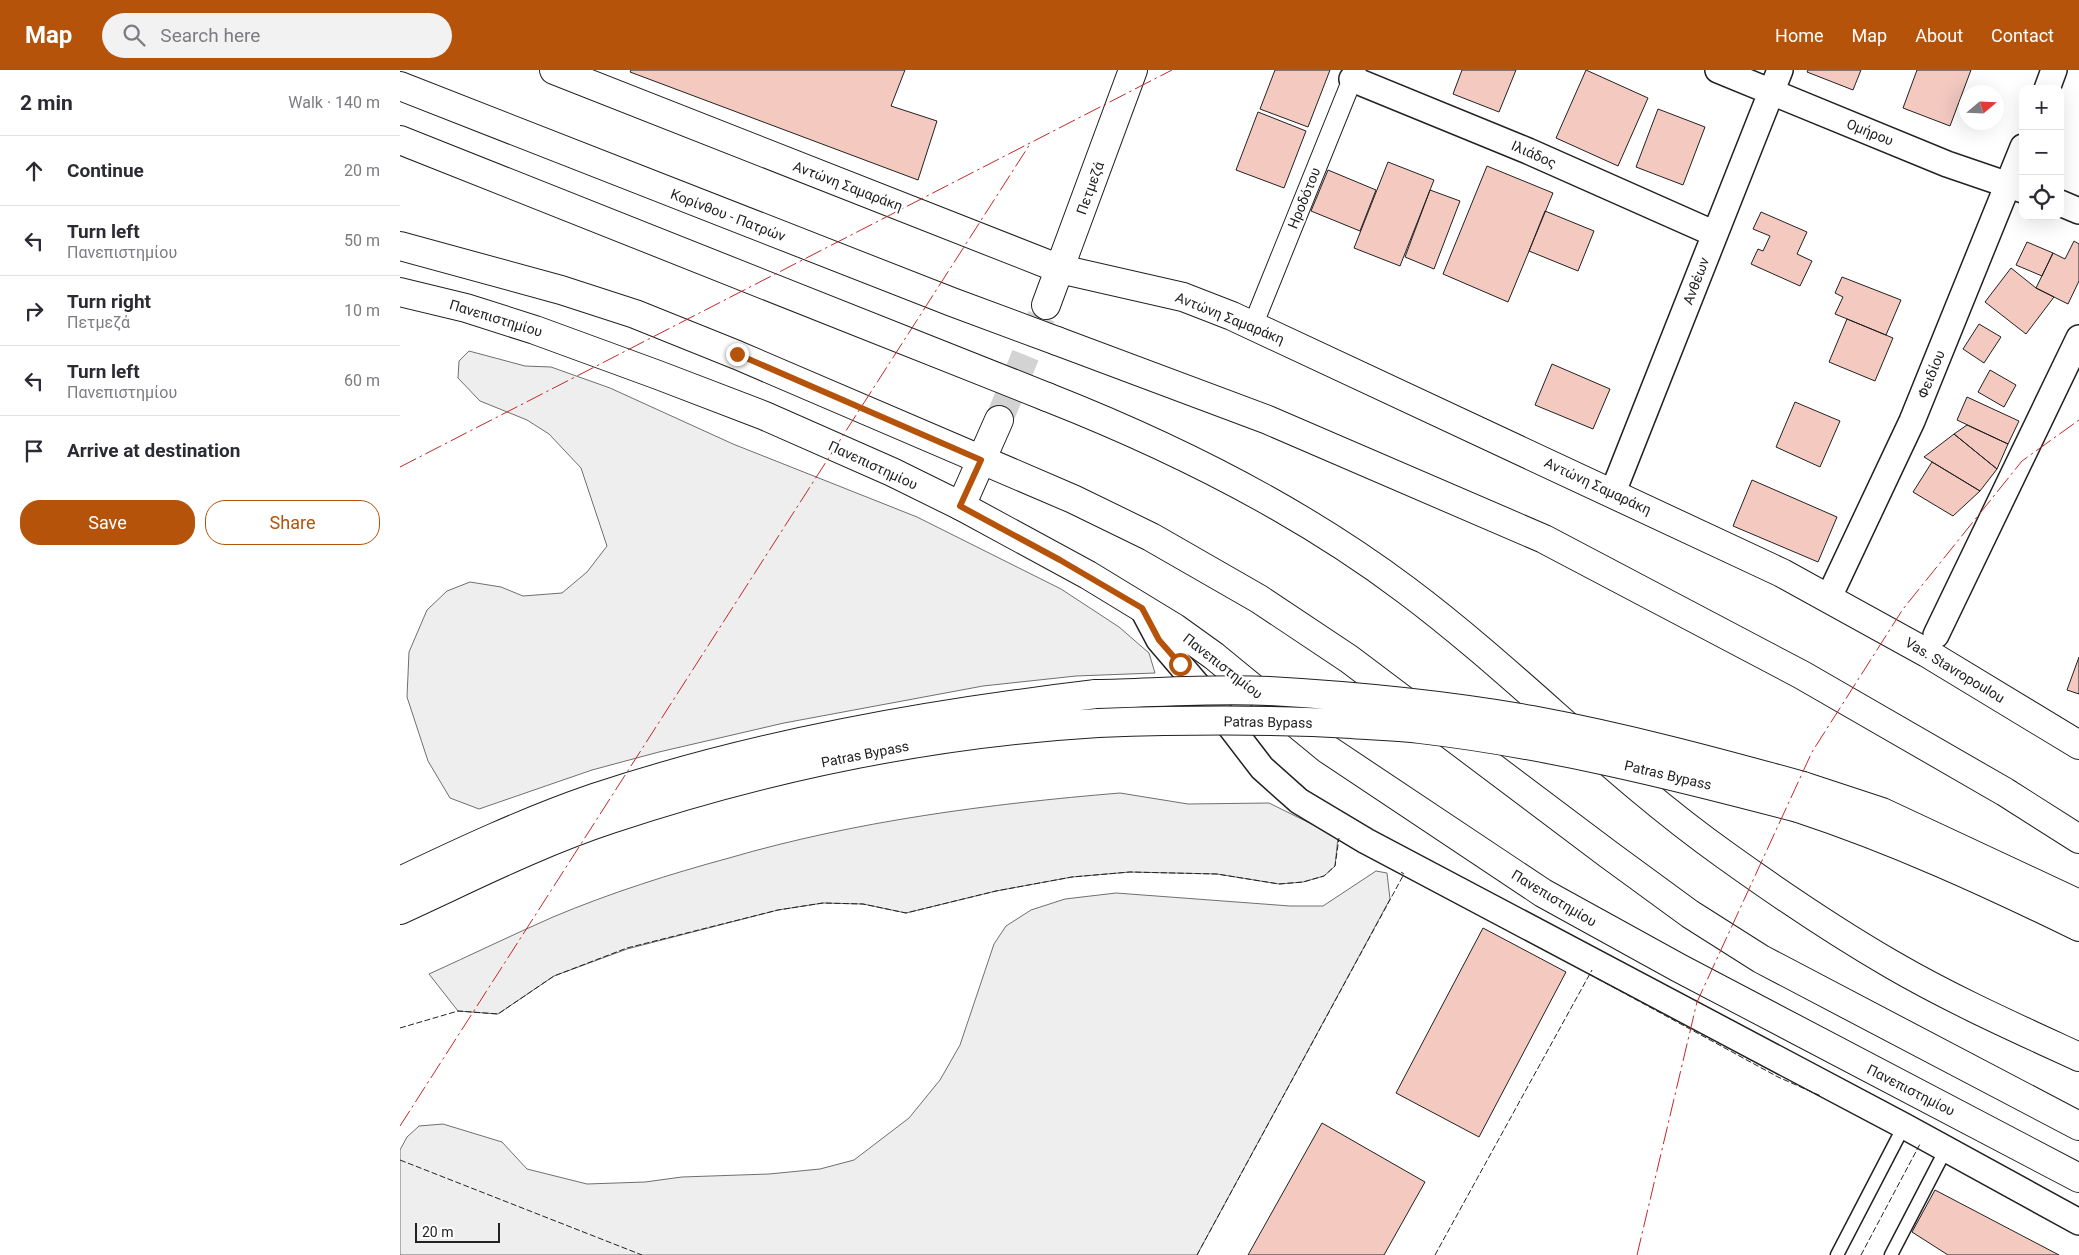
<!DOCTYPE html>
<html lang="en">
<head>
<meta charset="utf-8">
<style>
	body { margin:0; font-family:Roboto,sans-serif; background:#f2f2f3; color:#2b2b33 }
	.controls { position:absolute; right:15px; top:15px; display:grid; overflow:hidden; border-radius:10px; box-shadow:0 5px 20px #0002 }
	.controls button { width:45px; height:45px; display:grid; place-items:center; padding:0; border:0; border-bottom:1px solid #e1e1e2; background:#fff; color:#2b2b33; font:25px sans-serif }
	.compass { position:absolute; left:1559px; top:15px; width:45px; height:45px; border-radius:50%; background:#fff; box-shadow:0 5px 20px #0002; rotate:71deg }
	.scale { position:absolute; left:15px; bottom:12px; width:85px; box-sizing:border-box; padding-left:5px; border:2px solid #222; border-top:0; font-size:14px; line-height:18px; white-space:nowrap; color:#222; -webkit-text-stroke:4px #fff; paint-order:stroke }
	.stop { position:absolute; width:15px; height:15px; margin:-11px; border:4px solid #b45309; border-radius:50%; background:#fff }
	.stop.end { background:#b45309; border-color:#fff; box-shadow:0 1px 5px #0008 }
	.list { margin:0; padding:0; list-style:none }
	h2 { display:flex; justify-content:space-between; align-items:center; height:65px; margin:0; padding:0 20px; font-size:21px }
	h2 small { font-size:16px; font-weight:400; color:#7c7c81 }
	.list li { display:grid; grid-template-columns:32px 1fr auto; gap:15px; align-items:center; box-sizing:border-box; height:70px; padding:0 20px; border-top:1px solid #e1e1e2 }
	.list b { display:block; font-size:19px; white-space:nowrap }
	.list p { margin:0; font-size:16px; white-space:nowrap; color:#7c7c81 }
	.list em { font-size:16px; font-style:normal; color:#7c7c81 }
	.actions { display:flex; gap:10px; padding:15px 20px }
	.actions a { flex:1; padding:11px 0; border:1px solid #b45309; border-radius:20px; text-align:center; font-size:18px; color:#b45309 }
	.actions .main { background:#b45309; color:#fff }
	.icon { flex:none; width:28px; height:28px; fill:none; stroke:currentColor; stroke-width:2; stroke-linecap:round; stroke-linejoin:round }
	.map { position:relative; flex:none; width:1679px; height:1185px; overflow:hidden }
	header { display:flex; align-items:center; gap:30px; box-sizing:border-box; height:70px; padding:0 25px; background:#b45309; color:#fff }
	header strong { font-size:24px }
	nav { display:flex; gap:28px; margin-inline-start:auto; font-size:18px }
	.search { width:350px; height:45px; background:#f2f2f3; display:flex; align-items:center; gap:12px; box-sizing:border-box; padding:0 18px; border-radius:28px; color:#7c7c81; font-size:19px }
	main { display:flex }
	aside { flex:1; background:#fff }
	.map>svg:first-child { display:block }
	.green { fill:#eee; stroke:#6f6f6f }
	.building { fill:#f3c9c0; stroke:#222 }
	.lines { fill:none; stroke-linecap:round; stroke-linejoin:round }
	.tertiary-tunnel { stroke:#d3d3d3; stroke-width:28; stroke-dasharray:28 14; stroke-linecap:butt }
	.service-casing { stroke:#222; stroke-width:15 }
	.pedestrian-casing { stroke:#222; stroke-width:21 }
	.minor-casing { stroke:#222; stroke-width:28 }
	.tertiary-casing { stroke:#222; stroke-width:30 }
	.primary-casing { stroke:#222; stroke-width:30 }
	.trunk-casing { stroke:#222; stroke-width:30 }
	.motorway-casing { stroke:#222; stroke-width:30 }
	.service { stroke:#fff; stroke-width:12 }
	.pedestrian { stroke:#fff; stroke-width:19 }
	.minor { stroke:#fff; stroke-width:25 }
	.tertiary { stroke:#fff; stroke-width:28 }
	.primary { stroke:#fff; stroke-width:28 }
	.trunk { stroke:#fff; stroke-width:28 }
	.motorway { stroke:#fff; stroke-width:28 }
	.motorway-bridge-casing { stroke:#222; stroke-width:30; stroke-linecap:butt }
	.motorway-bridge { stroke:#fff; stroke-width:28 }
	.fence { stroke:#222; stroke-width:1; stroke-dasharray:6 2.5; stroke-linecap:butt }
	.power { stroke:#c62828; stroke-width:1; stroke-dasharray:18 4 2.5 4; stroke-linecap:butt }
	.route { stroke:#b45309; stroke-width:6 }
	.labels { text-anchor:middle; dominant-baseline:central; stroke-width:4; stroke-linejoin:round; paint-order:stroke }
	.street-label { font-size:14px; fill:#222; stroke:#fff }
</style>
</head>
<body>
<header>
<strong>Map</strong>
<div class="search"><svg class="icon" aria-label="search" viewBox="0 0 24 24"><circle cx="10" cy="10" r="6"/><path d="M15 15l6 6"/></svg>Search here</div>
<nav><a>Home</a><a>Map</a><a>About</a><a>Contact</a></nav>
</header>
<main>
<aside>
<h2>2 min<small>Walk · 140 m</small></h2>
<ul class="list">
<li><svg class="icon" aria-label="ahead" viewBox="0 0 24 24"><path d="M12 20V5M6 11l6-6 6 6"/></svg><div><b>Continue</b></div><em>20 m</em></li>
<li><svg class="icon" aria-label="left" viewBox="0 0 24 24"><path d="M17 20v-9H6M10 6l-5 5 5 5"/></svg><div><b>Turn left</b><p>Πανεπιστημίου</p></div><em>50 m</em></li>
<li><svg class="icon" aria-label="right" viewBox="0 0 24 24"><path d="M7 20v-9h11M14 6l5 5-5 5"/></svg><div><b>Turn right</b><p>Πετμεζά</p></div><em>10 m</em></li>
<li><svg class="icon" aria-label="left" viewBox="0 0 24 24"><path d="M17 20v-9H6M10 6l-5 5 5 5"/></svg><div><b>Turn left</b><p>Πανεπιστημίου</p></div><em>60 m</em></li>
<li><svg class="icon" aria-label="arrive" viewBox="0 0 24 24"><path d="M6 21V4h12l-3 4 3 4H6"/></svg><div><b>Arrive at destination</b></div></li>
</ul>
<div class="actions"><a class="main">Save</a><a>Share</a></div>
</aside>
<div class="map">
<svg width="1679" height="1185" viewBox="0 0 1679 1185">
	<rect width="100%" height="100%" fill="#fff"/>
	<path class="green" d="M69,281L125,296L151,297L210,318L333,374L517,447L661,519L719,557L749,583L755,603L676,606L583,616L384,653L259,682L192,700L79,739L50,728L28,691L7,627L9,582L27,540L47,521L70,512L101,517L123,526L162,523L187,502L207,476L181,398L149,364L127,350L80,331L58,308L59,291Z
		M720,723L788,734L869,733L938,767L935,796L924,806L903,812L879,814L817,804L730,802L672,807L596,821L506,843L463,834L423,833L378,840L227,879L154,906L98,944L58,941L29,904C71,885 112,865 153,847C210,823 270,804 329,788C456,751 588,734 720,723Z
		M976,801L987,803L990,829L797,1185H0V1080L7,1067L19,1056L43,1054L102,1072L127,1099L187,1114L245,1112L282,1107L369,1104L420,1099L454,1090L509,1048L540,1010L560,975L594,874L606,856L631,840L665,829L716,823L890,836H923Z"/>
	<path class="building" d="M231,0H505L491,36L537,51L518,110L230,2Z
		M875,0H930L908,57L860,39Z
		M1062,0H1116L1099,42L1053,24Z
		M1186,0L1248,28L1218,96L1156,68Z
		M1408,0H1461L1453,20L1407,2Z
		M1517,0H1571L1550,56L1503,38Z
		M1258,39L1305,57L1283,115L1236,97Z
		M858,42L906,61L884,118L836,100Z
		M988,92L1034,110L1000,196L954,178Z
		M1087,96L1153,123L1108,232L1043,204Z
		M928,100L976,120L960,161L911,141Z
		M1030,120L1060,131L1034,199L1005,187Z
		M1145,141L1194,161L1178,201L1129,181Z
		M1361,142L1407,162L1397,184L1412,191L1400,216L1351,194L1358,179L1363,181L1370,166L1353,159Z
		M1674,171L1679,174V211L1668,234L1636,218L1653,183L1665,189Z
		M1627,172L1653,183L1642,206L1616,195Z
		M1611,198L1636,218L1654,227L1626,264L1585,232Z
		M1442,207L1501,230L1486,265L1435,244L1443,227L1435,223Z
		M1447,249L1493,268L1475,311L1429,292Z
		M1579,254L1601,267L1584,293L1563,279Z
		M1152,294L1210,319L1193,359L1135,335Z
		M1590,300L1616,315L1604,337L1578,322Z
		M1567,327L1619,351L1608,374L1557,350Z
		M1395,332L1440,351L1420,397L1376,377Z
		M1567,355L1608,374L1597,399L1554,364Z
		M1554,364L1597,399L1580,421L1524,387Z
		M1532,392L1580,421L1553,446L1513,422Z
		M1352,410L1437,447L1418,492L1333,456Z
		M1679,587V624L1667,620Z
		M1083,858L1166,902L1079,1067L996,1023Z
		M922,1053L1025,1112L984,1185H848Z
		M1535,1120L1659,1185H1548L1512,1162Z"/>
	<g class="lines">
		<path class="tertiary-tunnel" d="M599,350L646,235"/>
		<defs>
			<path id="service" d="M1437,1185L1504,1056
				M1491,1185L1546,1079"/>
			<path id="pedestrian" d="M853,255L956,0"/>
			<path id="minor" d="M1318,0L1547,94L1623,120
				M952,9L1128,81L1315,164
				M1647,19L1654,0
				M1660,133L1679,141
				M1213,422L1380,0
				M1429,527L1512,351L1623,77
				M742,538L759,570L806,625L862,698L899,731L966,771L1504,1056L1679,1152
				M1536,565L1679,268"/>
			<path id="tertiary" d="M154,0L660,199L783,227L832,246L1382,503L1527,583L1679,675
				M646,235L733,0
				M561,436L599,350"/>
			<path id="primary" d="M0,176L161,220L235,244L337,285L673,429L751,467L859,529L949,589L1208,784L1290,844L1361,889L1679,1056
				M0,222L66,238L135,260L258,305L365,346L492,402L561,436L688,505L775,558L814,586L927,679L1143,823L1279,898L1679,1108"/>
			<path id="trunk" d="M0,16L552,232L657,271
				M0,70L647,327"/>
			<path id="motorway" d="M657,271L868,350L1144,469L1402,605L1605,722L1679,769
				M647,327C774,377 897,438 1006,520C1117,603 1212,705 1325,785C1378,823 1434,861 1491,894C1551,929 1616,958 1679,987
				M1403,716L1482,742L1679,834
				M1398,738C1495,770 1587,812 1679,857
				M0,811C63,781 127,751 194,728C356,674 527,644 696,624
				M0,840C70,808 138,773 211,749C367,697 534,663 698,653"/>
		</defs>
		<use href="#service" class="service-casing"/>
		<use href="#pedestrian" class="pedestrian-casing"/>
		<use href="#minor" class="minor-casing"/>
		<use href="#tertiary" class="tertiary-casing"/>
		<use href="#primary" class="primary-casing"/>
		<use href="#trunk" class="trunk-casing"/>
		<use href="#motorway" class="motorway-casing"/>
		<use href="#service" class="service"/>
		<use href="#pedestrian" class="pedestrian"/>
		<use href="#minor" class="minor"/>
		<use href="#tertiary" class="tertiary"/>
		<use href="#primary" class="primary"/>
		<use href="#trunk" class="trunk"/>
		<use href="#motorway" class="motorway"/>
		<defs>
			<path id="motorway-bridge" d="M696,624C753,623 812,618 869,621C957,626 1046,635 1132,650C1223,667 1313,691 1403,716
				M698,653C783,650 867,649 952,654C974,656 997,656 1020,659C1148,674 1273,705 1398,738"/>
		</defs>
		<use href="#motorway-bridge" class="motorway-bridge-casing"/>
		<use href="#motorway-bridge" class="motorway-bridge"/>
		<path class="fence" d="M1189,904L1378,1007L1421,1026
			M0,958L58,941L98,944L154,906L227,878L378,840L423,833L463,834L506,843L596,821L672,807L730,802L817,804L879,814L903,812L924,806L935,796L939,768
			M0,1090L242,1185
			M797,1185L1004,804L1001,802
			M1035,1185L1192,900
			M1461,1185L1520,1074"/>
		<path class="power" d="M0,397L772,0
			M0,1056L630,74
			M1237,1185L1297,932L1412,682L1503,539L1622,391L1679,350"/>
	</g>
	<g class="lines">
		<path class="route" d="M337,284L581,390L560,436L660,490L742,538L759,570L780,594"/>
	</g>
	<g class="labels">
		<g class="street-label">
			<text transform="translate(1470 62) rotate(22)">Ομήρου</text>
			<text transform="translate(1134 84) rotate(24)">Ιλιάδος</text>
			<text transform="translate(448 116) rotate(21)">Αντώνη Σαμαράκη</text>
			<text transform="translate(690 118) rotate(-70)">Πετμεζά</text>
			<text transform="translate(904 128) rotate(-68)">Ηροδότου</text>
			<text transform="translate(328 145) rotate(21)">Κορίνθου - Πατρών</text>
			<text transform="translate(1296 211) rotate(-69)">Ανθέων</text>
			<text transform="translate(96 248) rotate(17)">Πανεπιστημίου</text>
			<text transform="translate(830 248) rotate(22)">Αντώνη Σαμαράκη</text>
			<text transform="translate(1531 304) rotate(-68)">Φειδίου</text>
			<text transform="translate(473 395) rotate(25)">Πανεπιστημίου</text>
			<text transform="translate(1198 416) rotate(25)">Αντώνη Σαμαράκη</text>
			<text transform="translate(823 596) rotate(38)">Πανεπιστημίου</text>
			<text transform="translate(1555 600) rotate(31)">Vas. Stavropoulou</text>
			<text transform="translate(868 652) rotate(1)">Patras Bypass</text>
			<text transform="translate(465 684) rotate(-11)">Patras Bypass</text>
			<text transform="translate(1268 705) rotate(13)">Patras Bypass</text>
			<text transform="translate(1154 828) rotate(31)">Πανεπιστημίου</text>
			<text transform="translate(1511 1020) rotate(27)">Πανεπιστημίου</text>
		</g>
	</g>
</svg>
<div class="controls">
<button>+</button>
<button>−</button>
<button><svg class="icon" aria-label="locate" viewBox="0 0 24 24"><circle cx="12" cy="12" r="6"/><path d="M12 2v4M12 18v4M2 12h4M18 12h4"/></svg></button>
</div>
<svg class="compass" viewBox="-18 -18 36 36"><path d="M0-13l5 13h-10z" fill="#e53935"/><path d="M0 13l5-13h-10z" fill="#7c7c81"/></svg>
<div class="scale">20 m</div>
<div class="stop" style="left:780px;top:594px"></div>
<div class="stop end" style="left:337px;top:284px"></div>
</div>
</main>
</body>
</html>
